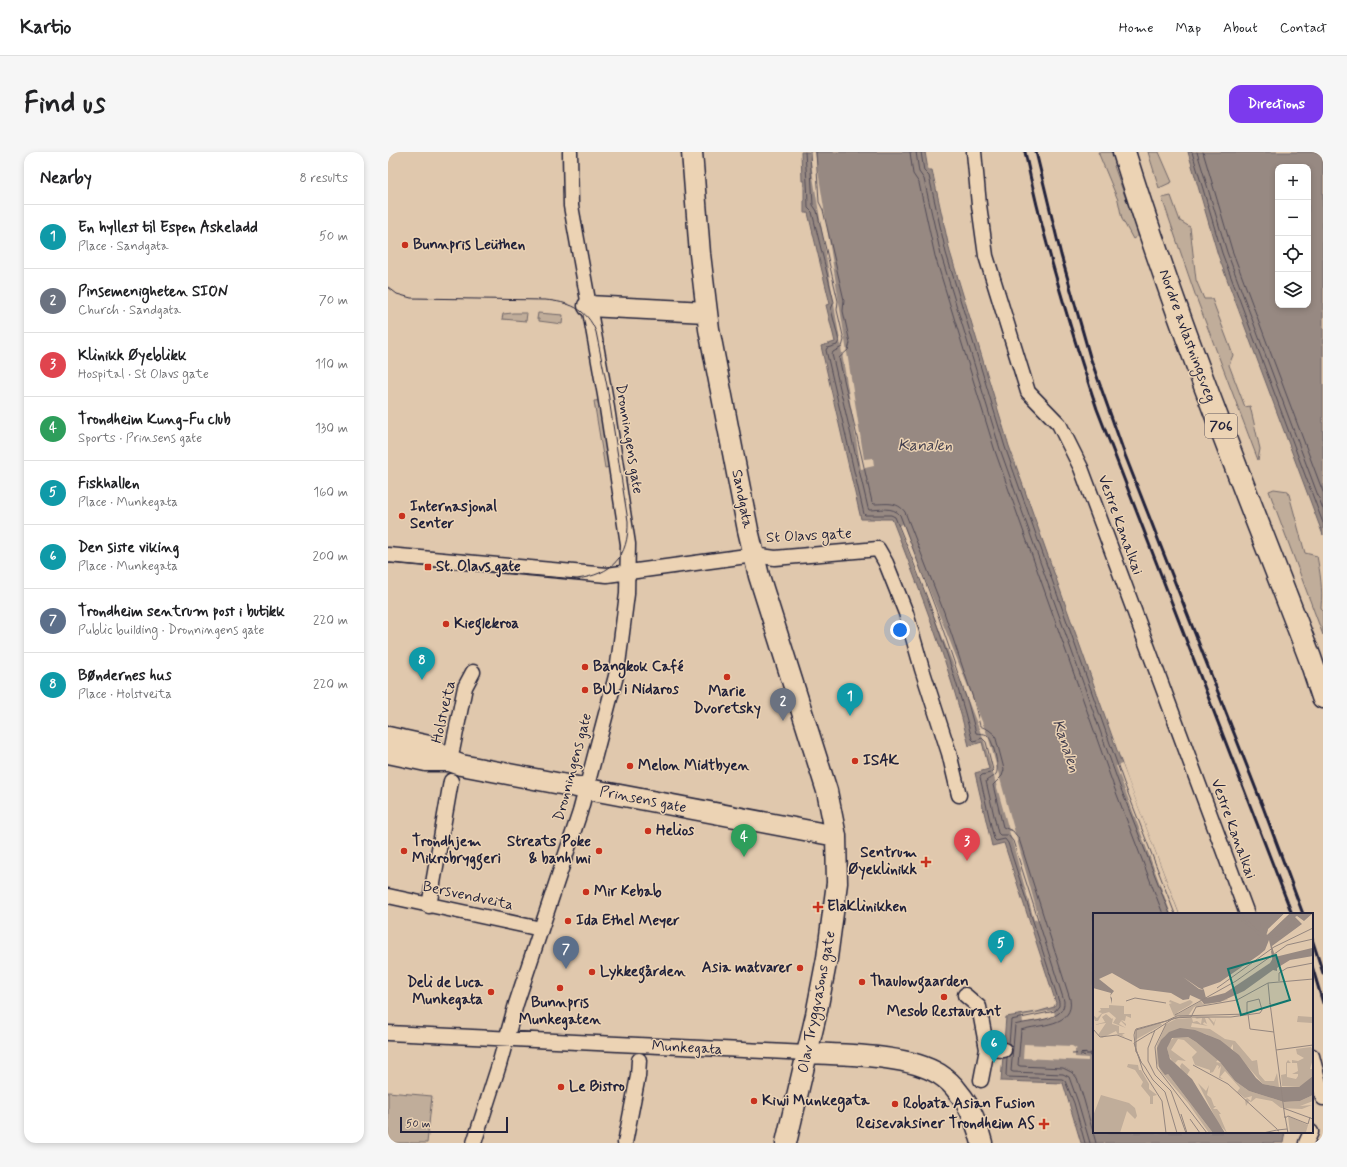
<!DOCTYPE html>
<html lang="en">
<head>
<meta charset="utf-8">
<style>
	body { margin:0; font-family:Mynerve,sans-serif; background:#f6f6f6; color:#202124 }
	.controls { position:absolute; right:12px; top:12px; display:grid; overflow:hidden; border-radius:8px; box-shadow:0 2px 6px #0003 }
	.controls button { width:36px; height:36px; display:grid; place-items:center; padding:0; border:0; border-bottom:1px solid #e0e0e0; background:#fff; color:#202124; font:20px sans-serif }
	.scale { position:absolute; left:12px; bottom:10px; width:108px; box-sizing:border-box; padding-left:4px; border:2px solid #22223b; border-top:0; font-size:11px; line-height:14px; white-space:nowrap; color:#22223b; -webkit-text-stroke:3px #ecd3b4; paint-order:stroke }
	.you { position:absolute; left:512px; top:478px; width:14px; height:14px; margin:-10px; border:3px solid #fff; border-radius:50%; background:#1a73e8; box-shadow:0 0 0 6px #1a73e833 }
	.badge { display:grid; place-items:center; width:26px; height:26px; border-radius:50%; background:#7c3aed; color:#fff; font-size:13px; font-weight:700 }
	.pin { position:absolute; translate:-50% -33px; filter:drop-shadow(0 1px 2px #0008) }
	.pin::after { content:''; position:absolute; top:21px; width:14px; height:12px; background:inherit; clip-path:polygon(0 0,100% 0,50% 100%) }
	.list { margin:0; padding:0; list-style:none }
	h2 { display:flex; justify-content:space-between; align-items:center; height:52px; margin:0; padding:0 16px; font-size:17px }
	h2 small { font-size:13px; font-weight:400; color:#757577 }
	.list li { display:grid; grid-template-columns:26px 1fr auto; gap:12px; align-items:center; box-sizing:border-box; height:64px; padding:0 16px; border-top:1px solid #e0e0e0 }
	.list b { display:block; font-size:15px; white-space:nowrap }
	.list p { margin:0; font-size:13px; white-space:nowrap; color:#757577 }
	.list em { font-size:13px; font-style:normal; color:#757577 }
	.icon { flex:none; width:22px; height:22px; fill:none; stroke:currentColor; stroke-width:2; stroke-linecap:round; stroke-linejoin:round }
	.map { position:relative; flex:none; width:935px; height:991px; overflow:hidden; border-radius:12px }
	header { display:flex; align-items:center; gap:24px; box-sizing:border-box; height:56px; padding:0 20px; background:#fff; border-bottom:1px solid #e0e0e0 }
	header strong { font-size:19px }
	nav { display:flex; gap:22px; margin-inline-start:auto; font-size:14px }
	.intro { display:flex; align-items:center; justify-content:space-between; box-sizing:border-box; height:96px; padding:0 24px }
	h1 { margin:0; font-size:28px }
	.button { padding:10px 18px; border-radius:12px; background:#7c3aed; color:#fff; font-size:14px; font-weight:700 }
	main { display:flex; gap:24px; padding:0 24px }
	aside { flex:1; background:#fff; border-radius:12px; box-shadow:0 2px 6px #0003 }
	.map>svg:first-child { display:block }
	.green { fill:#c0ad9a; stroke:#71686a }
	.water { fill:#978982; stroke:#686066; fill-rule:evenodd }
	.pier { fill:#e0c8ad }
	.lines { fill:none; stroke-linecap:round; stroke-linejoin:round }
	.shore { stroke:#514b57; stroke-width:1 }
	.ferry { stroke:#454150; stroke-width:1; stroke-dasharray:5 4; stroke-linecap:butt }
	.street-casing { stroke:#22223b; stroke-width:17 }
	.secondary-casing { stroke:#22223b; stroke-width:23 }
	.highway-casing { stroke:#22223b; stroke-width:25 }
	.street { stroke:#ecd3b4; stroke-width:14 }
	.secondary { stroke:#ecd3b4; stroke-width:20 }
	.highway { stroke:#ecd3b4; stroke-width:22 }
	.tram { stroke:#22223b; stroke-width:1 }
	.rail { stroke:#22223b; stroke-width:3 }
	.poi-dot { fill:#c8321e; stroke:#ecd3b4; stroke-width:1.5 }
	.labels { text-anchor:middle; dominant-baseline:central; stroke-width:3; stroke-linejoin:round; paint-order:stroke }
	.shield { fill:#ecd3b4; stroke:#5f575f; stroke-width:1 }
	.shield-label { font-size:14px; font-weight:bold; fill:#22223b }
	.poi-label { font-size:15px; font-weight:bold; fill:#22223b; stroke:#ecd3b4; text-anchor:start }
	.street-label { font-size:15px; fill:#22223b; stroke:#ecd3b4 }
	.water-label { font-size:16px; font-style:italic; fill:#454150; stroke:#ecd3b4 }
	.inset-river { fill:none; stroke:#978982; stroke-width:2 }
	.inset-road { fill:none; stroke:#94867f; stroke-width:1 }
	.view { fill:#0f766e; fill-opacity:0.15; stroke:#0f766e; stroke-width:2 }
	.inset-edge { fill:none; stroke:#22223b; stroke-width:2 }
</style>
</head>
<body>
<header>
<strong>Kartio</strong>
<nav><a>Home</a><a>Map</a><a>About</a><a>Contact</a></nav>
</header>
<div class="intro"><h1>Find us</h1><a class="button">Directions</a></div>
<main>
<aside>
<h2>Nearby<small>8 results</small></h2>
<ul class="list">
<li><span class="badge" style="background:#0f9aa8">1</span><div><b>En hyllest til Espen Askeladd</b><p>Place · Sandgata</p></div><em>50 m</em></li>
<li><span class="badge" style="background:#6b7280">2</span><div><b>Pinsemenigheten SION</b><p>Church · Sandgata</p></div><em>70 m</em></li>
<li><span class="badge" style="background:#e0444e">3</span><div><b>Klinikk Øyeblikk</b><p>Hospital · St Olavs gate</p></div><em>110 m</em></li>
<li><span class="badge" style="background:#2e9e5b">4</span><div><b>Trondheim Kung-Fu club</b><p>Sports · Prinsens gate</p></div><em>130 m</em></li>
<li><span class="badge" style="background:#0f9aa8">5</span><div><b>Fiskhallen</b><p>Place · Munkegata</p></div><em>160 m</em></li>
<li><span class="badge" style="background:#0f9aa8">6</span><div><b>Den siste viking</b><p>Place · Munkegata</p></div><em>200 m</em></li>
<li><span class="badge" style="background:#5c6f8a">7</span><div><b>Trondheim sentrum post i butikk</b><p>Public building · Dronningens gate</p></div><em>220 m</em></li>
<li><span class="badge" style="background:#0f9aa8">8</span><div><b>Bøndernes hus</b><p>Place · Holstveita</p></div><em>220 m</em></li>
</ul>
</aside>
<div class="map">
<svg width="935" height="991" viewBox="0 0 935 991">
	<rect width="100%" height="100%" fill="#e0c8ad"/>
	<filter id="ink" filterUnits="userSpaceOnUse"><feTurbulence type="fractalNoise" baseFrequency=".025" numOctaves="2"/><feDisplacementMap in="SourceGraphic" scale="8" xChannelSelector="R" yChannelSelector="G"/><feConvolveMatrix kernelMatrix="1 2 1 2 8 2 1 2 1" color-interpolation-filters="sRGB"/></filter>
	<g filter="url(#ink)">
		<path class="green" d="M710,0H727L730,10L726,14L751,83L745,87L734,67L730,48Z
			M760,0H771L784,30L771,36Z
			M783,44L792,69L802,75L808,128L816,147H824L845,203L841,213L857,255L862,254L872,297L870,308L808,145L774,46Z
			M125,161H139L138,169L114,167L115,162Z
			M150,161L175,163L174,172L151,169V167H149Z
			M217,248L227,314L217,316L206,249Z
			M886,337L900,339L917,401L929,404C932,420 935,438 933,455L935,460V483L881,339Z
			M0,940L44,944L39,991H0Z"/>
		<path class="water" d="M413,0H537L540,18H544L562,100L621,294L740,629L791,762H706V980H897L895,991H693L675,931L613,929L618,865L649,860L666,855L668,851L616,691L604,694L587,621L601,617L594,590L581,594C563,516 533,442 504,367H473L433,194L447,190L438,153L442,152L420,61H416V29H414Z
			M800,0H935V383L830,103ZM890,15H920V153H890Z"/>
		<path class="pier" d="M421,0H427L476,307L485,306L486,314L473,317Z
			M515,372L601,587L651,767L646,768L596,589L510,374Z
			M734,612L791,762H783L728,614Z
			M666,858L667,865L635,871L634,864Z
			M636,892L684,894L689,897L687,898V905L700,906V909L635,906Z"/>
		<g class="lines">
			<path class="shore" d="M417,0C418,19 420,37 420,56L424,60L446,150L443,157L451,189L449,193L439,196L438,198L476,362L477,363H503L507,365C537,437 565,512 584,587L586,589L594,586L598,590L605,618L602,621L594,623L592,625L606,687L608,689L617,687L620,691L671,850V854L667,859L623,868L621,892
				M422,0L425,53L429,59L450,149L449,158L456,188L454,195L445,200L444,202L480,356L481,358C491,358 505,354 512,363L550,463L580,551L588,581C591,582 596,581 599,583C605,587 612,617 608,622C606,626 601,626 598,629L610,681L612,683H620L625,689L676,849C678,870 641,868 627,873L623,919L625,920L675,922L681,925L690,950L702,991
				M428,0L431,50L435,58L456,148L455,159L462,191L460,198L451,206L484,350L486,352C498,352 509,349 517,360L556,460L586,549L592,574L601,578L607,583L615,613L616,618L614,624L605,633L615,675L625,679L631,687L682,847C687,875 650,872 633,878L630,913L632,914L675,916L685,921L689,926L696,948L708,991
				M522,0L525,22L531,31L547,104L607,299L726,635L775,762
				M528,0L531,20L536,27L553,103L612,297L731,632L782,762
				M533,0L536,19L541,24L558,101L617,295L736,631L787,762
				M804,0L834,101L935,371
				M809,0L839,100L935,357
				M815,0L844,98L935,340
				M619,905L618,923L619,925L674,927L677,929L686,951L697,991"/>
			<path class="ferry" d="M684,902L706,901
				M698,902H706
				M692,903L706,904"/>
			<defs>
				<path id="street" d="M586,0L591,53L598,104L640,240L671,272L693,316L859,762
					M0,403L219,423L366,403L387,406L490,397L498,411L518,461L534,517L561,601L571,643
					M62,609L77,535L85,520
					M0,744L153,777
					M41,754L63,629
					M577,843L591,855L599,897L593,928
					M0,881L419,901
					M599,897L616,898
					M924,904L935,946
					M86,991L111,913L128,852L192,660L229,520L239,442L240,392L217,243L183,54L182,0
					M237,991L250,924L251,908
					M918,991L923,980"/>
				<path id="secondary" d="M304,0L312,102L321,177L360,378L371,424L439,639L448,684L449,731L439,806L428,863L398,991
					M200,154L318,160
					M0,585L41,594L62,609L73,613L448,684
					M0,601L38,609H62
					M419,901C457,903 519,902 551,922C559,927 566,934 571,941C583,955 589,973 594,991"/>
				<path id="highway" d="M736,0C789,172 858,339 922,506L935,545"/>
			</defs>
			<use href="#street" class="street-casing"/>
			<use href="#secondary" class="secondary-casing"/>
			<use href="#highway" class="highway-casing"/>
			<use href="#street" class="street"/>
			<use href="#secondary" class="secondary"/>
			<use href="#highway" class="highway"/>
			<path class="tram" d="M0,135L9,142L23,146L157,148C180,150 199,156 208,180L219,234L240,369C241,405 224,422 189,427L0,411"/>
			<path class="rail" d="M637,0C655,88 681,173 709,257L904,762
				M648,0L673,103L702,205L737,303L875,655L915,762
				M924,787L935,821
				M924,814L935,851"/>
		</g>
	</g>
	<g class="poi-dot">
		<circle cx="17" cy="93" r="4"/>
		<circle cx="14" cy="364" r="4"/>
		<rect x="36" y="411" width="8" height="8" rx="2"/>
		<circle cx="58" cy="472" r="4"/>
		<circle cx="197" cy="515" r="4"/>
		<circle cx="339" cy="525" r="4"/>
		<circle cx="197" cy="538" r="4"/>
		<circle cx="467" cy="609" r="4"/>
		<circle cx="242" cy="614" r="4"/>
		<circle cx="260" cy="679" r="4"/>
		<circle cx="16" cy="699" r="4"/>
		<circle cx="211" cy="699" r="4"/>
		<path d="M536 704h4v4h4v4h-4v4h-4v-4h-4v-4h4z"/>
		<circle cx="198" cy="740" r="4"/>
		<path d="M428 749h4v4h4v4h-4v4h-4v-4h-4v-4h4z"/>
		<circle cx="180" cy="769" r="4"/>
		<circle cx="412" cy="816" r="4"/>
		<circle cx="204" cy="820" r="4"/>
		<circle cx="474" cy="830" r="4"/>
		<circle cx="172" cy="836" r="4"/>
		<circle cx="103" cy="840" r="4"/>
		<circle cx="556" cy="845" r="4"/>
		<circle cx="173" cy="935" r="4"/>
		<circle cx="366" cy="949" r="4"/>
		<circle cx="507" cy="952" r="4"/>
		<path d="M654 966h4v4h4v4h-4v4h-4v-4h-4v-4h4z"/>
	</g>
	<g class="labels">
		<rect class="shield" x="817" y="262" width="32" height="24" rx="3"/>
		<g class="shield-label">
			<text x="833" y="274">706</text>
		</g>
		<g class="poi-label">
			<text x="25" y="93">Bunnpris Leüthen</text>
			<text x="22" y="355">Internasjonal<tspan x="22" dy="17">Senter</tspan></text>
			<text x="48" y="415">St. Olavs gate</text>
			<text x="66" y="472">Kieglekroa</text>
			<text x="205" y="515">Bangkok Café</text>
			<text x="205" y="538">BUL i Nidaros</text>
			<text x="339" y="540" text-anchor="middle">Marie<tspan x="339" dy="17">Dvoretsky</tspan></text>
			<text x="475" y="609">ISAK</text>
			<text x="250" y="614">Melon Midtbyen</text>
			<text x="268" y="679">Helios</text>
			<text x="24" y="690">Trondhjem<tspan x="24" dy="17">Mikrobryggeri</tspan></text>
			<text x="203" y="690" text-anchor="end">Streats Poke<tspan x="203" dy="17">&amp; banh mi</tspan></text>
			<text x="529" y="701" text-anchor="end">Sentrum<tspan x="529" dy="17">Øyeklinikk</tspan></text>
			<text x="206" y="740">Mir Kebab</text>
			<text x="439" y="755">ElaKlinikken</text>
			<text x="188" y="769">Ida Ethel Meyer</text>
			<text x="404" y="816" text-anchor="end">Asia matvarer</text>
			<text x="212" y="820">Lykkegården</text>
			<text x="482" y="830">Thaulowgaarden</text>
			<text x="95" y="831" text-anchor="end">Deli de Luca<tspan x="95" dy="17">Munkegata</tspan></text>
			<text x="172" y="851" text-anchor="middle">Bunnpris<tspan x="172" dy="17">Munkegaten</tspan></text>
			<text x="556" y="860" text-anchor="middle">Mesob Restaurant</text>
			<text x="181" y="935">Le Bistro</text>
			<text x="374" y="949">Kiwi Munkegata</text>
			<text x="515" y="952">Robata Asian Fusion</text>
			<text x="647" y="972" text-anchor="end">Reisevaksiner Trondheim AS</text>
		</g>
		<g class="street-label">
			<text transform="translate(799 184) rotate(70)">Nordre avlastningsveg</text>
			<text transform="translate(241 287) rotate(81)">Dronningens gate</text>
			<text transform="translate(354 347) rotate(79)">Sandgata</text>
			<text transform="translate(732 373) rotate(70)">Vestre Kanalkai</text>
			<text transform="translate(421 384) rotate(-3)">St Olavs gate</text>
			<text transform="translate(56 560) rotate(-77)">Holstveita</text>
			<text transform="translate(185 615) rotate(-75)">Dronningens gate</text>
			<text transform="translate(255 648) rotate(11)">Prinsens gate</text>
			<text transform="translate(845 677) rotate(70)">Vestre Kanalkai</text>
			<text transform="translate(80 744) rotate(12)">Bersvendveita</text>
			<text transform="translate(429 850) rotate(-79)">Olav Tryggvasons gate</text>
			<text transform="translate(299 896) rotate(3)">Munkegata</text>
		</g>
		<g class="water-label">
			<text x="537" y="293">Kanalen</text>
			<text transform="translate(678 594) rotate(71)">Kanalen</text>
		</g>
	</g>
	<g transform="translate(705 761)">
		<rect width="220" height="220" fill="#e0c8ad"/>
		<path d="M135,86L134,87L101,94L95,103H81L76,91L79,90L76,89L77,87L87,91L97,87L100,89L97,92L106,87L85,99L83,102L108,88L110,91ZM16,92L31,93V101H38V105L33,103L32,108L28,107L33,111V113L28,108L26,111L33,115L20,110L23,105L16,99L9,101L5,108H2L0,102L4,105L9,100L5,99L8,97L7,95H16ZM13,101L19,106L20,105L19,111L26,113V120H32L29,122L32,124L25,122L23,118L9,125L5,122L13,110L0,112L12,109L9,104ZM205,103L219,104V110L204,109ZM101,104H116L121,110L123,105L121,113L115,105H112L114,111L111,109L110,111L115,113L99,110L98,114L117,116L132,126L142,128L159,148L164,147L166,161L172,168H181L184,160L186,174L170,171L140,137V131L137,136L113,121L86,116L72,123L66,132V154L75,161L120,220H116L95,190L68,159L63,148L64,132L73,111L83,106L99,105L100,109L104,108L108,111L109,105L102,106L104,105ZM68,110L69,112L42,127L43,117ZM83,123L95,124L103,129L125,147L123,149L128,150L142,168L156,178L191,189L207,188L220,182V188L207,193L219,192L209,196L188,195L179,188L163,185L158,189L156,188L153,193L152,187L154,185L158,188L159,183L152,185L144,179L147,175L132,158L127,164L130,166L126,165L128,153L125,156L126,153L124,152L119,161L121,162L119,161L120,159L117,160V157L102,152L99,144L104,139L91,127L85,126L78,137L93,148L85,147L82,150L88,156L87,153L89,150L97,157L94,162L83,154L76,143L74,135L76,129ZM220,133V146L217,156H220V163L218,167L206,174L189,173L188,162L193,161V150L195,147L198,150H194V164L203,166L205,163V161H199L205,158L204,150H199V147L205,148L211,145L204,141L203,136L218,134L220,137ZM35,151L45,152L46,157H48L56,171V176L64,182L60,183V191H57V184L48,173L50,169L42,157L34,154ZM105,170L113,178L116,172L114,182L118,185H115H118L121,193H123L120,196H124L128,201H126L134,220L125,210ZM8,182L36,190L42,195L44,203L42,206L34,198L27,220H0V203ZM195,203L215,212L213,219L197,220Z" fill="#c0ad9a"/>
		<path d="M0,0H192L175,16L174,22L197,0H220L211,8L204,3L202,4L209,11L179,33L182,44L219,35L220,43L197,47L184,55V58L180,57L151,78L127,89L111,91L108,87L97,82L96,86L90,87L78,80L47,76L19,60L6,66L21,78L17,83L19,85V91L17,83L18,80L0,75ZM176,27L180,45L177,50L132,80L113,85L111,77L106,76L90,64L106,75L111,77L110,75L127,69L166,42L172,37ZM87,115L102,117L127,127L146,142L163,165L170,171L186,174H206L220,163V182L207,188L191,189L156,178L142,168L127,149L103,129L95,124L79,125L74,135L77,146L99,166L132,220H120L75,161L72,162L66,154L64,135L68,127L76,119Z" fill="#978982" fill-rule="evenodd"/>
		<path d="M192,0H197L173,22L176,16Z" fill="#e0c8ad"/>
		<path class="inset-river" d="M139,0L172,24L189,22L203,10M147,0L167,22L175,24M169,0V20L174,23M168,9L170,21M180,23L189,21L201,6M179,38L182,55"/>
		<path class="inset-road" d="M186,68V60L194,55L220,50M175,70L177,91M124,75L181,34L220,15M33,88L42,85L73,90M177,90L192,205M155,101L157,116L181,119M82,102L143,68L194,32L220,26M73,111L62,134L64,155L114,220M0,116L7,124L24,122L39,128M62,117L55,135V148L62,162L78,178L93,220M58,120L81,105L98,104L103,94L144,87L175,70L220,66M41,130L50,158L69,188L73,220M41,130L59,119M183,137L220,132M48,149L43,137V117L87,104H138L167,100L169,97L166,86L154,89V101L84,103L73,108L43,116L42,118L41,122L43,139L44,140L46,144L48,149L52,154L60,167L72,179L84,220M100,152L135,171L184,216M190,195L220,206M88,201L94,220M192,203L195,220M192,205L195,203L215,211L217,204M97,206L107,220M186,218L184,217L194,216M170,220L184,217"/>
		<path class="view" d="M183,42L197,87L148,102L135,56Z"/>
		<rect width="220" height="220" class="inset-edge"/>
	</g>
</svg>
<div class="controls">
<button>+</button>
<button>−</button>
<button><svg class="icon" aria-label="locate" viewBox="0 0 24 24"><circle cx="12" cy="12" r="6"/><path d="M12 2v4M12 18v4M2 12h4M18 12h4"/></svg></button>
<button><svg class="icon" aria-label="layers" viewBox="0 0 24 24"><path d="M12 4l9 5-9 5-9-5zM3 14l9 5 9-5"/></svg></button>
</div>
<div class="scale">50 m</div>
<div class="you"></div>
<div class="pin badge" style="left:462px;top:564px;background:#0f9aa8">1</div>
<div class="pin badge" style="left:395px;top:569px;background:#6b7280">2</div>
<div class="pin badge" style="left:579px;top:709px;background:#e0444e">3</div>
<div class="pin badge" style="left:356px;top:705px;background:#2e9e5b">4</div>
<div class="pin badge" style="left:613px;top:811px;background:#0f9aa8">5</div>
<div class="pin badge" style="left:606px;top:911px;background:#0f9aa8">6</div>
<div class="pin badge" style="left:178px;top:817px;background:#5c6f8a">7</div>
<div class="pin badge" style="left:34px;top:528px;background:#0f9aa8">8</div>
</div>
</main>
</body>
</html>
